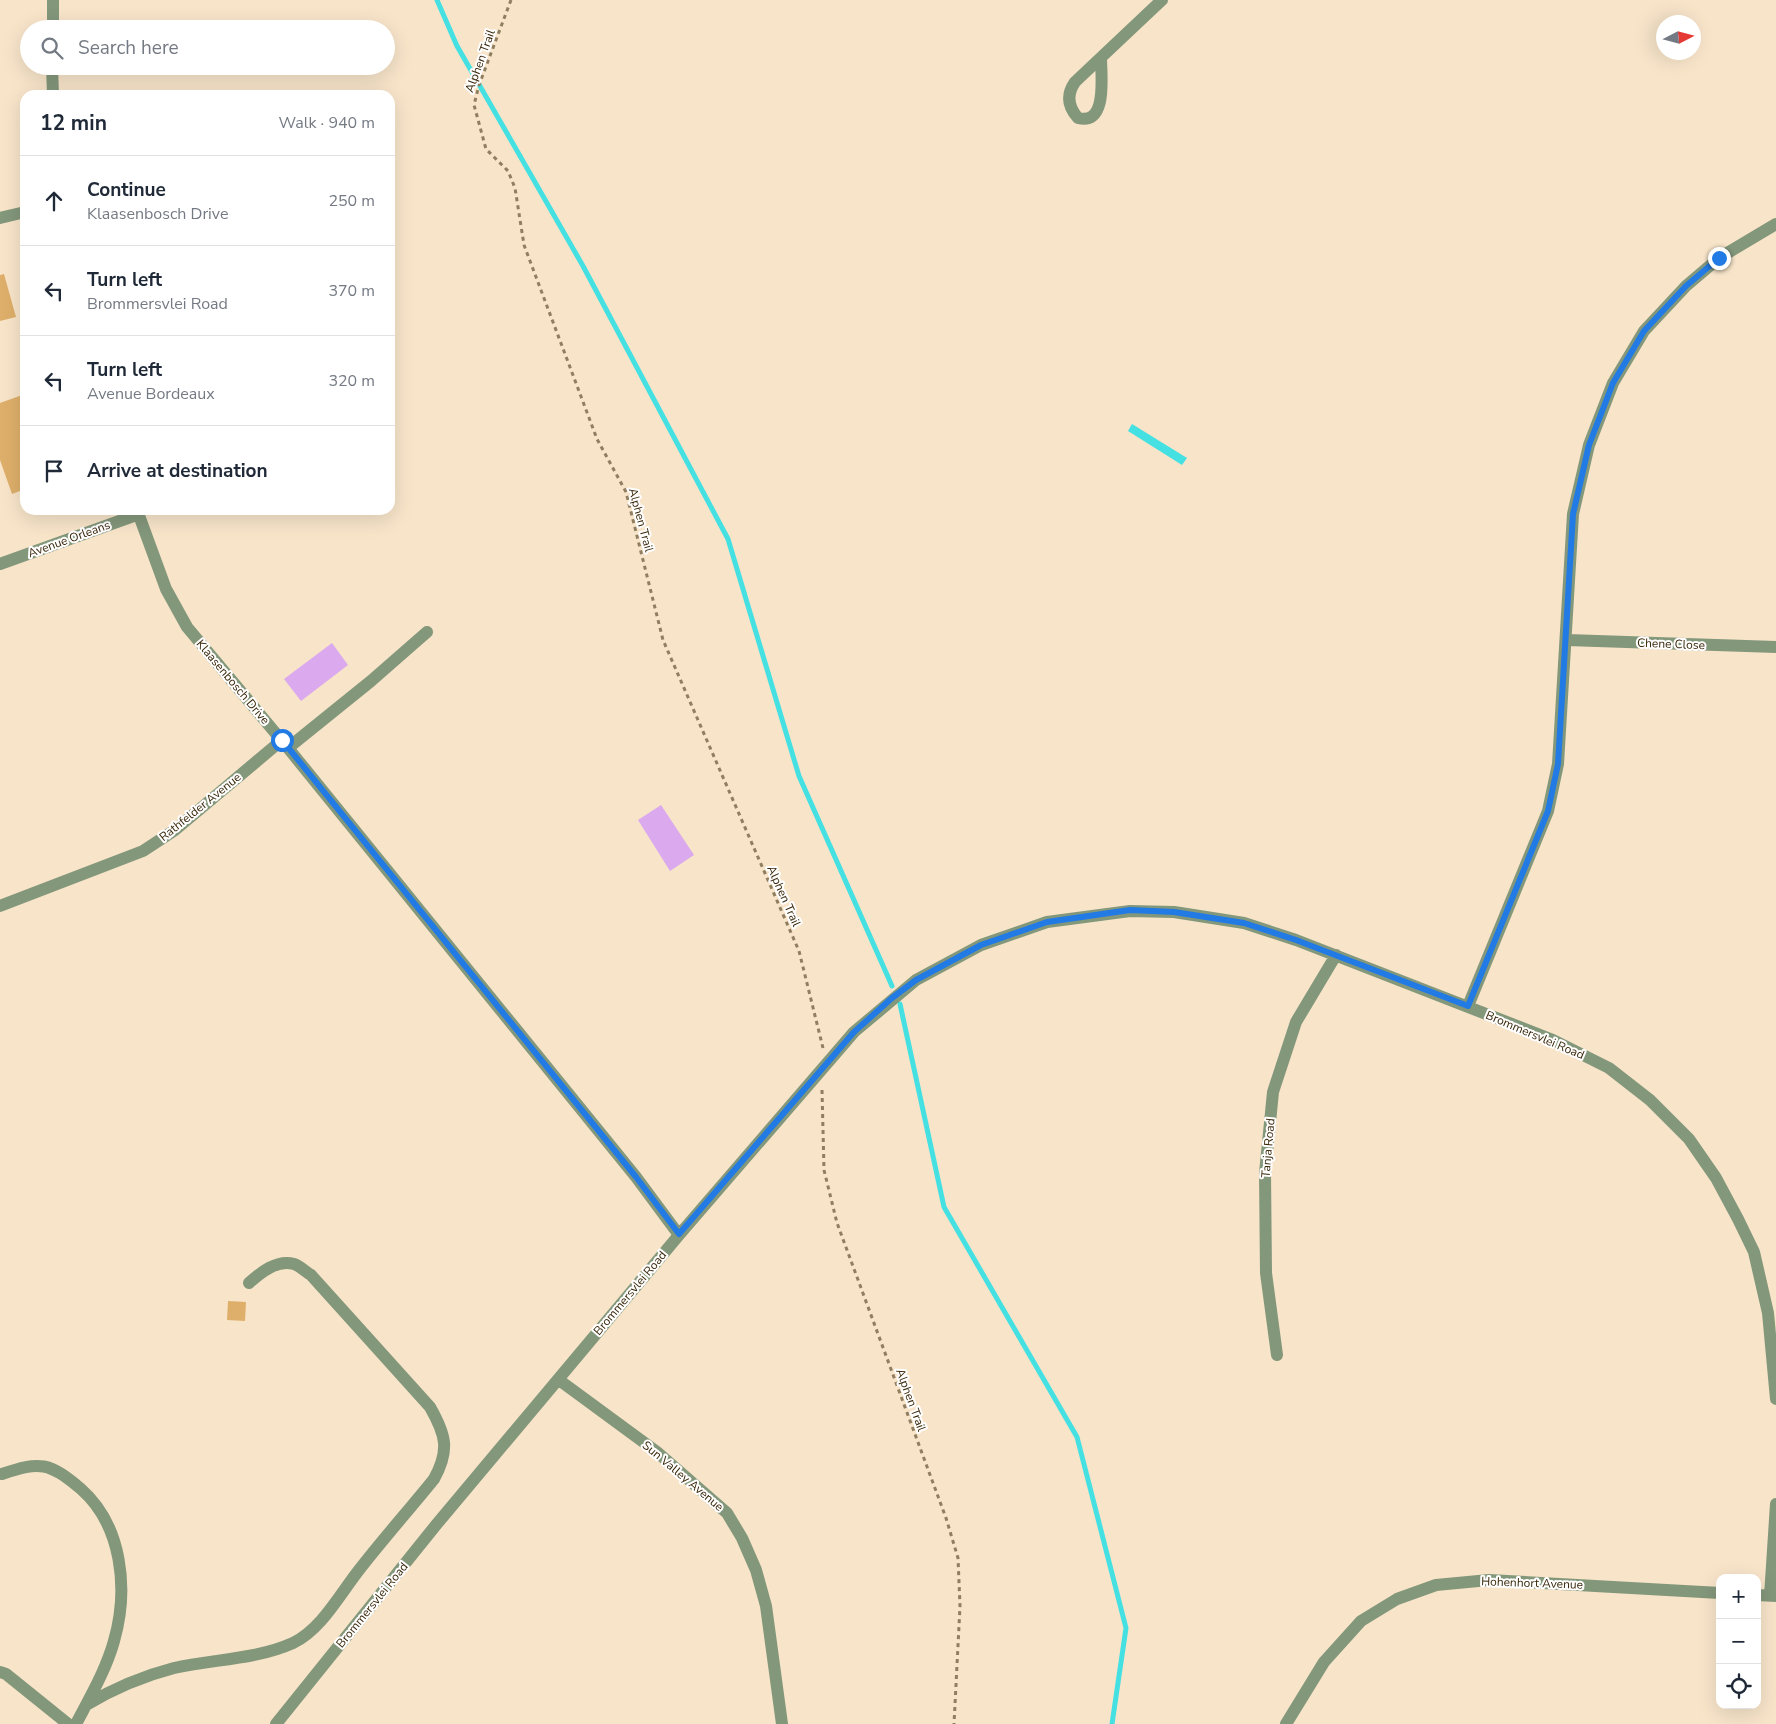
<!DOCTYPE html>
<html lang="en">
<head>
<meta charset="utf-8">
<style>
	body { margin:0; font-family:"Nunito Sans",sans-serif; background:#f6f6f7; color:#1f2937 }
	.controls { position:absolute; right:15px; bottom:15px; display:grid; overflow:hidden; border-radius:10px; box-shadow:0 5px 20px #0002 }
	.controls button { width:45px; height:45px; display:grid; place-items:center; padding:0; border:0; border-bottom:1px solid #e0e1e3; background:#fff; color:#1f2937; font:25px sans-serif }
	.compass { position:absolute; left:1656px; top:15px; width:45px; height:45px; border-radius:50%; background:#fff; box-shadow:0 5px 20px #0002; rotate:84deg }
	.stop { position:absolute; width:15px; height:15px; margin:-11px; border:4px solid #227ae4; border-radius:50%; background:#fff }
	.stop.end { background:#227ae4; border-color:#fff; box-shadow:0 1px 5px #0008 }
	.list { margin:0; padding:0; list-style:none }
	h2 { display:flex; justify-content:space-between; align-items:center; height:65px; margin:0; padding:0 20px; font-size:21px }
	h2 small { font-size:16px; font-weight:400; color:#747a83 }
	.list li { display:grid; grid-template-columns:32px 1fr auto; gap:15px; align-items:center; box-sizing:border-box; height:90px; padding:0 20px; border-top:1px solid #e0e1e3 }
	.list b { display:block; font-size:19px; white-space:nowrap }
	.list p { margin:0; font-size:16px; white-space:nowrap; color:#747a83 }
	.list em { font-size:16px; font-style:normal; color:#747a83 }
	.icon { flex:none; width:28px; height:28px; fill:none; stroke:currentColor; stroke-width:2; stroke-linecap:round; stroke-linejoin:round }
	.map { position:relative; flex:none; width:1776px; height:1724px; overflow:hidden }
	.search { position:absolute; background:#fff; box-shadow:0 5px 20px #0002; left:20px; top:20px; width:375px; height:55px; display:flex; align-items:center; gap:12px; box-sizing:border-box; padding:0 18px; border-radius:28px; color:#747a83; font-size:19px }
	.panel { position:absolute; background:#fff; box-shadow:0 5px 20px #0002; left:20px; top:90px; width:375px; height:425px; border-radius:15px }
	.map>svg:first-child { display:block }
	.green { fill:#daa9ee }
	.water { fill:#44e0e2 }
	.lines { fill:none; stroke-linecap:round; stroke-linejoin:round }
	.stream { stroke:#44e0e2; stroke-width:5 }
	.building { fill:#deaf6a }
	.path { stroke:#907e61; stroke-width:3; stroke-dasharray:4 4; stroke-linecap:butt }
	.minor { stroke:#83977b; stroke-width:12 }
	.route { stroke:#227ae4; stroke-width:6 }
	.labels { text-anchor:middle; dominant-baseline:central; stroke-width:4; stroke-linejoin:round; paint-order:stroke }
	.street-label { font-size:12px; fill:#392709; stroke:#fff }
</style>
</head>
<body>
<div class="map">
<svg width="1776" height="1724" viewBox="0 0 1776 1724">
	<rect width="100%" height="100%" fill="#f7e4c9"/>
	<path class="green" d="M332,643L348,665L301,701L284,679Z
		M661,805L694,855L670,871L638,820Z"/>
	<path class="water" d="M1132,424L1187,458L1182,465L1128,431Z"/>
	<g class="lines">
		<path class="stream" d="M437,0L457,46L583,266L728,539L799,776L892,986
			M900,1004L944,1207L1077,1437L1126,1628L1112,1724"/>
	</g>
	<path class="building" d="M4,274L16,317L0,321V275Z
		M25,394V489L12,494L0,460V403Z
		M228,1301L246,1302L245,1321L227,1320Z"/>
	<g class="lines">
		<path class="path" d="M511,0L479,85L474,105L486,149L508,171L515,188L524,245L597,439L626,492L663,640L799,951L823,1048
			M822,1090L824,1170L837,1223L946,1518L958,1558L960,1606L954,1724"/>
		<path class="minor" d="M53,29V0
			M1101,58C1101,75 1108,126 1078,118C1068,107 1066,95 1075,82L1162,0
			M52,66L53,95
			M0,218L25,212
			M137,510L166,589L187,627L288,748L636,1177L679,1235
			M0,564L139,514
			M1567,640L1776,647
			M288,748L371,681L427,632
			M0,906L143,851L175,830L282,740
			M1468,1006L1548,811L1558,764L1573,514L1589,445L1613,383L1644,331L1686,286L1719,258L1776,224
			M1277,1355L1266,1273L1265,1173L1273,1092L1296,1022L1336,955
			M559,1380L657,1452L727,1513L742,1538L756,1570L766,1606L782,1724
			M2,1474C40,1461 49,1462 81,1489C122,1525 129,1589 114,1641C106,1670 90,1697 76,1724
			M1757,1595L1776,1596
			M1770,1596L1776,1504
			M0,1672L6,1674L68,1724
			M86,1705C113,1689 143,1676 174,1668C213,1659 255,1660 293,1643C321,1630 340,1594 359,1570C383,1539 409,1510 434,1479C450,1450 446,1435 430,1407L311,1275C306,1272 300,1266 294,1264C277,1259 260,1273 249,1283
			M276,1724L436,1525L679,1235L854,1032L916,980L981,945L1047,922L1130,911L1174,912L1244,923L1296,940L1553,1040L1609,1068L1650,1100L1689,1139L1716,1178L1738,1219L1754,1252L1768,1313L1776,1399
			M1286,1724L1324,1662L1361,1621L1397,1599L1436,1585L1489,1580L1720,1593"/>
	</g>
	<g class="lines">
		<path class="route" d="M282,740L636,1177L679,1234L854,1032L892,998L916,980L981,945L1047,922L1130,910L1174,912L1244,923L1296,940L1468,1006L1548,811L1558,764L1573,514L1589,445L1613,383L1644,331L1686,286L1719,258"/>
	</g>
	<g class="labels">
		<g class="street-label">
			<text transform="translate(480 61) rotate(-70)">Alphen Trail</text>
			<text transform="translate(641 520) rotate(75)">Alphen Trail</text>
			<text transform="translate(69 539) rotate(-20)">Avenue Orleans</text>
			<text transform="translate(1671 644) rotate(2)">Chene Close</text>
			<text transform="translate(233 682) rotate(50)">Klaasenbosch Drive</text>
			<text transform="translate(200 807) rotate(-39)">Rathfelder Avenue</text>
			<text transform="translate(784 896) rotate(66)">Alphen Trail</text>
			<text transform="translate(1535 1035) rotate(23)">Brommersvlei Road</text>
			<text transform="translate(1268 1148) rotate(-85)">Tanja Road</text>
			<text transform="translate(630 1293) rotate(-50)">Brommersvlei Road</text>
			<text transform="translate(911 1400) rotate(70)">Alphen Trail</text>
			<text transform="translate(683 1476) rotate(40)">Sun Valley Avenue</text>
			<text transform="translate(1532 1583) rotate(2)">Hohenhort Avenue</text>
			<text transform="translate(372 1605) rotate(-51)">Brommersvlei Road</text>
		</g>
	</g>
</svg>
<div class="controls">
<button>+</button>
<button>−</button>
<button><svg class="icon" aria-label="locate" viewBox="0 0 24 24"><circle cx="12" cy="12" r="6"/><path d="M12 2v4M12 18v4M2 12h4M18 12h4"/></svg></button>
</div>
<svg class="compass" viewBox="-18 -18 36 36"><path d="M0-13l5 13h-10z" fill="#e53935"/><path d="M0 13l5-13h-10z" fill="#747a83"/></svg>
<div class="stop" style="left:282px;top:740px"></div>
<div class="stop end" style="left:1719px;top:258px"></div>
<div class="search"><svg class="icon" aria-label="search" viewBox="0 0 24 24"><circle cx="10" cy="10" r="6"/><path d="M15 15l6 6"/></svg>Search here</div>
<section class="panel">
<h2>12 min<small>Walk · 940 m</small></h2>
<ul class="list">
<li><svg class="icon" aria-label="ahead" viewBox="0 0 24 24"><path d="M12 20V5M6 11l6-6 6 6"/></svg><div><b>Continue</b><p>Klaasenbosch Drive</p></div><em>250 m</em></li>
<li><svg class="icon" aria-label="left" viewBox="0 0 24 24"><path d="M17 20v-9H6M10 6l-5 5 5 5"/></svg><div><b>Turn left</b><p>Brommersvlei Road</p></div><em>370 m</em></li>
<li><svg class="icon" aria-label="left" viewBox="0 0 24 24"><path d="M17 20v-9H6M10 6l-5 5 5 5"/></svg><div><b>Turn left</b><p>Avenue Bordeaux</p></div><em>320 m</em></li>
<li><svg class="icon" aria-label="arrive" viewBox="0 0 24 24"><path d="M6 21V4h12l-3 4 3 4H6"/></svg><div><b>Arrive at destination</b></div></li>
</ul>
</section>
</div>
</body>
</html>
